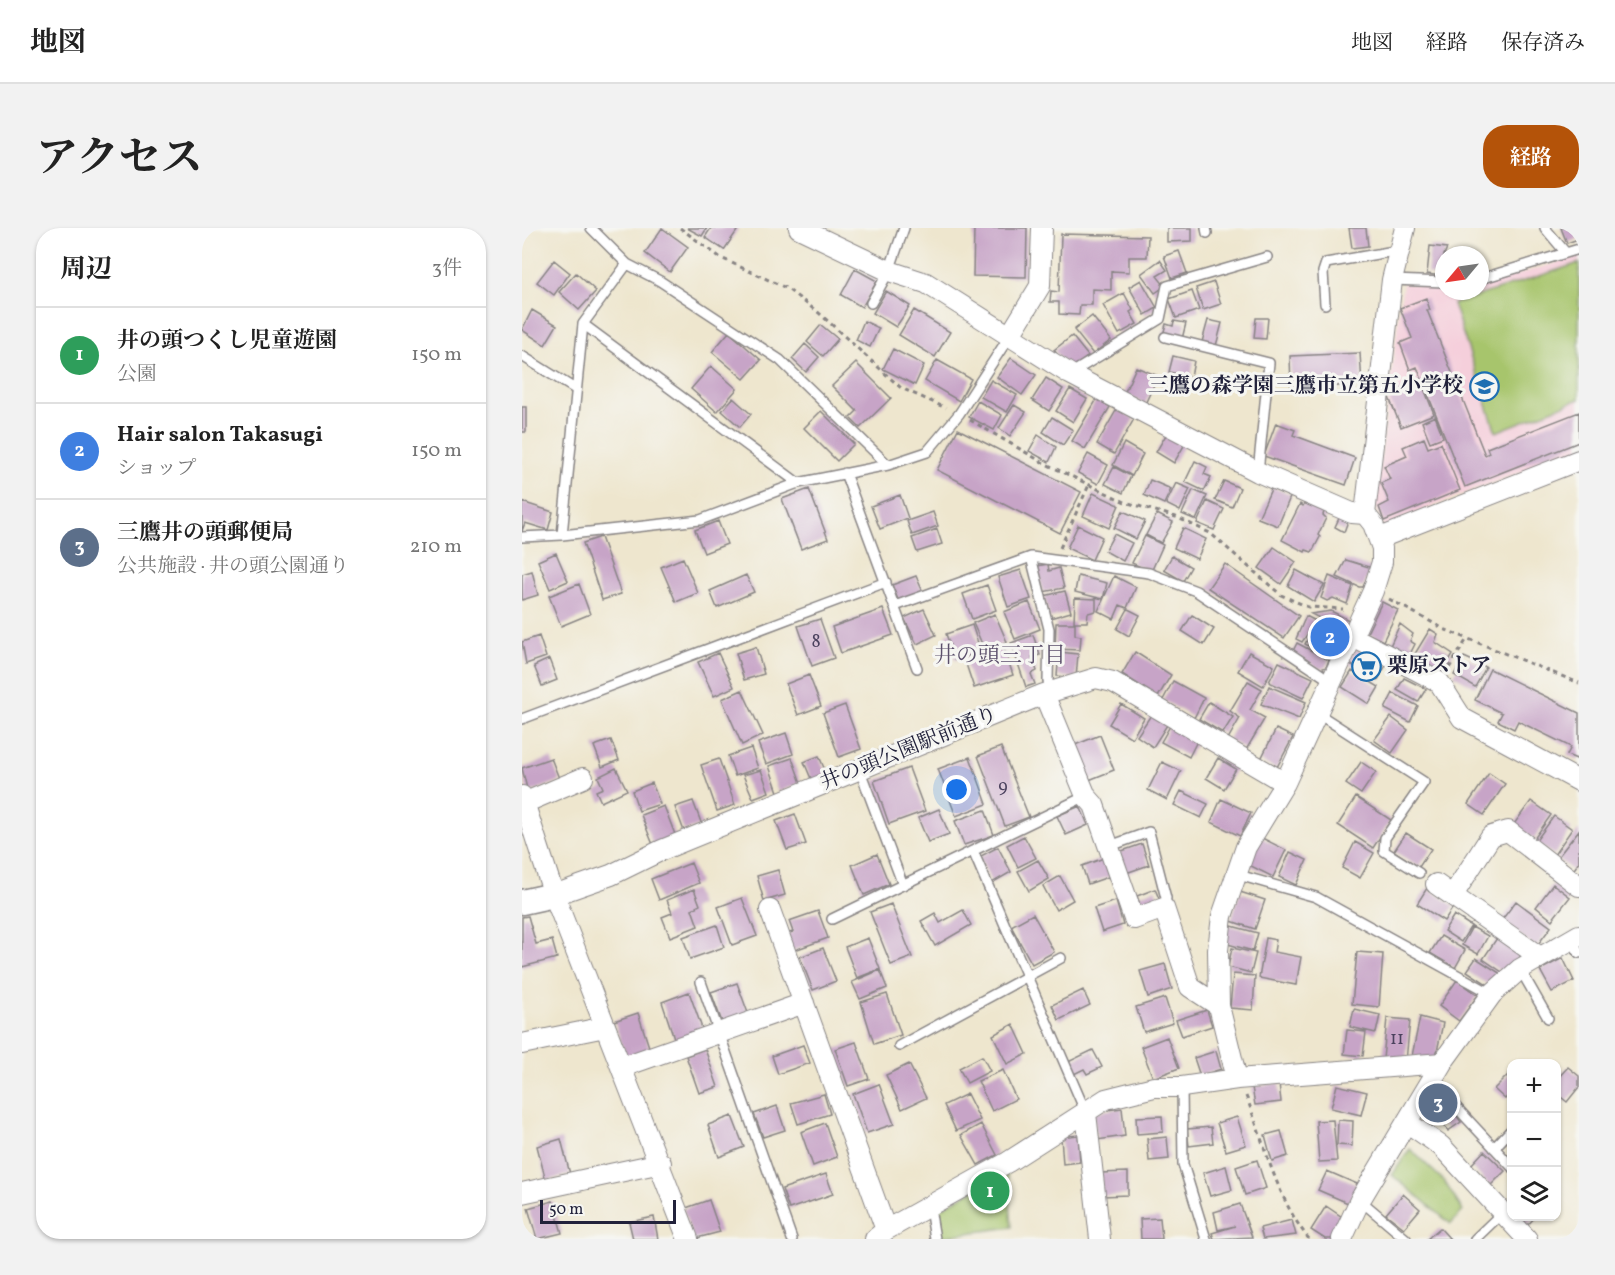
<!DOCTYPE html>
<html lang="ja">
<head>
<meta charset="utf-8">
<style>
	body { margin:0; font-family:Vollkorn,"Noto Serif JP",serif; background:#f2f2f2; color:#222 }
	.controls { position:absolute; right:18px; bottom:18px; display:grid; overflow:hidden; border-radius:12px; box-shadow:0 2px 4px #0004 }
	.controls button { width:54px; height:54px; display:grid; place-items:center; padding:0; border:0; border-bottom:2px solid #e0e0e0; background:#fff; color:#222; font:30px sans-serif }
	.compass { position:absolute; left:913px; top:18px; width:54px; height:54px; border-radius:50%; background:#fff; box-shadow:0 2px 4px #0004; rotate:241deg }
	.scale { position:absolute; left:18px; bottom:15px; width:136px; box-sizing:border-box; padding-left:6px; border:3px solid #22223b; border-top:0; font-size:16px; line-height:21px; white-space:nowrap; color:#22223b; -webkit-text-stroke:4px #f6f6f2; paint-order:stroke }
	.you { position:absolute; left:435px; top:562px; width:21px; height:21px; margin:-15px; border:4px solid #fff; border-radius:50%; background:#1a73e8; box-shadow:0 0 0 9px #1a73e833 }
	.badge { display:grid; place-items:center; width:39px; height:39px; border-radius:50%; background:#b45309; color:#fff; font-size:20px; font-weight:700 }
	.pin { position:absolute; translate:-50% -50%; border:3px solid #fff; box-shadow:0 2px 6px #0006 }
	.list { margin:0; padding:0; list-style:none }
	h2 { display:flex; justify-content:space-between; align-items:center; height:78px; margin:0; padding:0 24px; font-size:26px }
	h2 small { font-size:20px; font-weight:400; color:#767676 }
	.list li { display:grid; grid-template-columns:39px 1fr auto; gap:18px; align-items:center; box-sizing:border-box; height:96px; padding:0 24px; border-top:2px solid #e0e0e0 }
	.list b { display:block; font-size:22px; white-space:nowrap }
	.list p { margin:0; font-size:20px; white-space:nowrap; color:#767676 }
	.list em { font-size:20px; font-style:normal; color:#767676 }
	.icon { flex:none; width:33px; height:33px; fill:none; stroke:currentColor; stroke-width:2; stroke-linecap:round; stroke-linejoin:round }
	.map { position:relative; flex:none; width:1057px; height:1011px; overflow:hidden; border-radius:24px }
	header { display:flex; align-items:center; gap:36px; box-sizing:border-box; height:84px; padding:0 30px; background:#fff; border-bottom:2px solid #e0e0e0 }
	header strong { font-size:28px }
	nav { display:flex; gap:33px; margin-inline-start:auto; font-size:21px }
	.intro { display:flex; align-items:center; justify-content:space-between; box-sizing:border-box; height:144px; padding:0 36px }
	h1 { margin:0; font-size:42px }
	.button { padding:15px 27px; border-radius:24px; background:#b45309; color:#fff; font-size:21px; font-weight:700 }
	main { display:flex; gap:36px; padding:0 36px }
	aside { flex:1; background:#fff; border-radius:24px; box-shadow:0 2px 4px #0004 }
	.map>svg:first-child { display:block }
	.built { fill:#f5cfdb }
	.green { fill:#a7c56c; stroke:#647454; stroke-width:1.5 }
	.building { fill:#c7a4c7 }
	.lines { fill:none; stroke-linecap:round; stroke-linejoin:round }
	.service-casing { stroke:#888484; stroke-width:12 }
	.minor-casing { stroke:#888484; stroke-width:22 }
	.tertiary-casing { stroke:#888484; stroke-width:27 }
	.path { stroke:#888484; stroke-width:3; stroke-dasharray:4.5 4.5; stroke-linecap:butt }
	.service { stroke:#fff; stroke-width:9 }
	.minor { stroke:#fff; stroke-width:20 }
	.tertiary { stroke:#fff; stroke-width:24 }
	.labels { text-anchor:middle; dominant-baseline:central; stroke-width:6; stroke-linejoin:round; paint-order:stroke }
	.number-label { font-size:18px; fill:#4b425e }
	.poi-label { font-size:21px; font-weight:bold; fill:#22223b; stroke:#f6f6f2; text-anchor:end }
	.street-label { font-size:21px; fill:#22223b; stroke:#f6f6f2 }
	.neighbourhood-label { font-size:22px; fill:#5c506c; stroke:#f6f6f2 }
</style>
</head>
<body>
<header>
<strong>地図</strong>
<nav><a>地図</a><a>経路</a><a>保存済み</a></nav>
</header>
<div class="intro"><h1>アクセス</h1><a class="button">経路</a></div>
<main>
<aside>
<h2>周辺<small>3件</small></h2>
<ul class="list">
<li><span class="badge" style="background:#2e9e5b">1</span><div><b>井の頭つくし児童遊園</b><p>公園</p></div><em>150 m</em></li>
<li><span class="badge" style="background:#3f7fe0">2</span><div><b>Hair salon Takasugi</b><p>ショップ</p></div><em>150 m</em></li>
<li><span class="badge" style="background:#5c6f8a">3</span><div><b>三鷹井の頭郵便局</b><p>公共施設 · 井の頭公園通り</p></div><em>210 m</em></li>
</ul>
</aside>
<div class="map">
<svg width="1057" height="1011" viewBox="0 0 1057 1011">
	<rect width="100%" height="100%" fill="#f6f6f2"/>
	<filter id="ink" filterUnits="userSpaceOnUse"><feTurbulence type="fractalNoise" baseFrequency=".0167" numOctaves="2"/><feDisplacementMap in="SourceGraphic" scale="12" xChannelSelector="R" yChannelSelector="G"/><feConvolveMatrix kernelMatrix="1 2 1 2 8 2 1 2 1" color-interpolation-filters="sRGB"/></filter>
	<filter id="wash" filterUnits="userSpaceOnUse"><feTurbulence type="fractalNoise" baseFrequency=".008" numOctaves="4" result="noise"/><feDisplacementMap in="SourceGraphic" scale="24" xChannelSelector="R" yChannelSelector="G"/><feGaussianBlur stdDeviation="1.35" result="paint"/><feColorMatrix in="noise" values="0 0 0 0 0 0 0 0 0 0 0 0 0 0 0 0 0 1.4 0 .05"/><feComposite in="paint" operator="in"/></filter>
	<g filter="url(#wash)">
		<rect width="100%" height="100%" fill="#eee6ce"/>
		<path class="built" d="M1057,28V223L949,263L862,299L853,276L881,55L922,60V63H958V58Z"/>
		<path class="green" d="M1057,35V171L974,204L931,76Z
			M888,921L922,953L941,983L929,996L870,947Z
			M485,943L490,999L417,1009L414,983Z"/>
		<g id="blocks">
			<path class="building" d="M140,0L166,19L148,44L123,25Z
				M165,0H185L180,8Z
				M189,0H217L202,22L183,9Z
				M452,0H505L504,49L451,48Z
				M645,0H670V13L645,14Z
				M827,0H844L846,18L830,20Z
				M1039,0H1052L1056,11L1045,15Z
				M539,6L626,8L625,29H607V44L589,43V62L570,61V77H558L557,87L537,86V74H528L529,63L537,64Z
				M908,18L925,20L922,27L921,48L905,46Z
				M657,23L665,45L650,50L642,28Z
				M32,32L48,45L32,67L15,54Z
				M638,32L645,42L635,48L643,58L633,65L619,46Z
				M333,41L355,53L340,79L319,67Z
				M54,45L74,63L57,82L37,64Z
				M619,52L635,80L623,87L607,59Z
				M692,54L699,76L681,82L674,60Z
				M364,63L388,78L374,99L351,85Z
				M670,63L677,82L654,90L647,71Z
				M602,65L611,82L608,84L615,96L597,106L581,77Z
				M904,70L908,82H905L963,227L967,225L965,220L1057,184V214L943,259L895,139L888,142L878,115L890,110L878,80Z
				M10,82L35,97L23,117L0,102Z
				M392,82L428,104L413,129L377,107Z
				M570,88L589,112L571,126L552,102Z
				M734,90H746L744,111L732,110Z
				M686,92L700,95L694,118L680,114Z
				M342,93L357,100L348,119L334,112Z
				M652,93L664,95L660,111L641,107L644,96L651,98Z
				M299,97L316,111L301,128L285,114Z
				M207,104L239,132L222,151L190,124Z
				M550,108L566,128L548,143L532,122Z
				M283,116L297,129L284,144L270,131Z
				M371,121L402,137L393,157L361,141Z
				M838,125L840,157L769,160L768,128Z
				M651,128L672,133L669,149L647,144Z
				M489,130L514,147L500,167L475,149Z
				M415,132L449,151L437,173L403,153Z
				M334,135L369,170L338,200L328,190L335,183L310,158Z
				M189,138L215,161L195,184L169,161Z
				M614,139L636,148L623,176L602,166Z
				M524,150L541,161L527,183L510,172Z
				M469,152L495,167L485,184L459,169Z
				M899,153L912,186L879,199L866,167Z
				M548,161L565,171L551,194L534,183Z
				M211,170L229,186L218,199L200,183Z
				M575,171L588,179L563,221L550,213Z
				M456,173L480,187L472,202L447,189Z
				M492,177L504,184L488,208L477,200Z
				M0,179H4V204H0Z
				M595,181L612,191L592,226L575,216Z
				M299,183L332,216L315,233L282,200Z
				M913,188L921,209L908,214L900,194Z
				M530,189L551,202L541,217L521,204Z
				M754,195L773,202L771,207L833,230L824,257L742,228Z
				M436,201L559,264L538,305L415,242Z
				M645,205L663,216L652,235L634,224Z
				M516,207L534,219L527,234L507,223Z
				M902,210L906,220L919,215L938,262L862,293L857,279L867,274L859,255L868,251L862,238L885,228L881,219Z
				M602,215L621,226L610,248L591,237Z
				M566,226L586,237L576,256L556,245Z
				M673,233L685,239L682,246L689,249L682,263L663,254Z
				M592,239L609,248L601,265L583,256Z
				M628,252L649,261L642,276L622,267Z
				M702,253L718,260L710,279L693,272Z
				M654,255L668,261L658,283L644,276Z
				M750,259L769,267L756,298L736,290Z
				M287,261L306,311L279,321L260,271Z
				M671,262L685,268L674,292L660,286Z
				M571,265L597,277L587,300L561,288Z
				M378,267L386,290L358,301L349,278Z
				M685,273L702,281L692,302L675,295Z
				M784,273L802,284L801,287L804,290L796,307L798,309L790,324L784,322L783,324L760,312L778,276L781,278Z
				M0,274L31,284L26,302L3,295L0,303Z
				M601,283L623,293L614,311L592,300Z
				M411,284L416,298L390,307L385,293Z
				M635,286L651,294L639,315L624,307Z
				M818,288L826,293L822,304L813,299Z
				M196,293L205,316L182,325L173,302Z
				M556,297L580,309L570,332L545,320Z
				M661,300L684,311L675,331L652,320Z
				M415,301L420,316L395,324L390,310Z
				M592,306L610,315L601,333L583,323Z
				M623,308L641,317L629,344L610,335Z
				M79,309L99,366L80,372L61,315Z
				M752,319L774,334L759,356L737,340Z
				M34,325L46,353L28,361L16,333Z
				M650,328L669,339L661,353L642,342Z
				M161,330L176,365L154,374L139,339Z
				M824,332L850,340L841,359H837L815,349Z
				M526,336L527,343L537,340L542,360L521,364L515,338Z
				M703,336L777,388L762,410L686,360Z
				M499,342L509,371L486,379L476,349Z
				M774,342L802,357L792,374L766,358Z
				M10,343L16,367L0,372V346Z
				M224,347L232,364L195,380L188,363Z
				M394,348L401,364L377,374L370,357Z
				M556,348L585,355L581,371L553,364Z
				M592,348L614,359L605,380L598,377L592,391L576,383Z
				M807,348L831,358L825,376L811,370L805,373L799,370Z
				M57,356L68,386L39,398L27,368Z
				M465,357L474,382L450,391L441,366Z
				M543,363L549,384L528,390L522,368Z
				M553,370L574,371V383L566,385L565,394H552Z
				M507,374L518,401L493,411L482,384Z
				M860,374L876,382L861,413L845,405Z
				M361,381L371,407L319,425L310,399Z
				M402,381L414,407L395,416L382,390Z
				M606,381L618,387L607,408L595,401Z
				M809,383L827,392L822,402L789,386Z
				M473,386L485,414L463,423L451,395Z
				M670,387L692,401L682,417L660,403Z
				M784,388L819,406L814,417L787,404L780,414L774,411Z
				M298,391L312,430L290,438L276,398Z
				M534,395H553V407L559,408L558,422L533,421Z
				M878,396L891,406L888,413L893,416L887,428L868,418Z
				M450,397L459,424L433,432L424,406Z
				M908,401L916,406L913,414L931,426L919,446L891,429Z
				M788,406L814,419L808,431L783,416Z
				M511,407L518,427L510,429L515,443L509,446L513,456L504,459L489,415Z
				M17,408L24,429L4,436L0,414Z
				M775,415L807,432L804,439L799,441L770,425Z
				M234,419L242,446L222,452L214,425Z
				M482,420L491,447L452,460L443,433Z
				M834,421L864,437L856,452L826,435Z
				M537,424L556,426L554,450L535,448Z
				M613,424L649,447L636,469L600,446Z
				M727,424L752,438L741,458L716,443Z
				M196,425L212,459L192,468L176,434Z
				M942,429L964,439L953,459L932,447Z
				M27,431L35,452L20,458L12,438Z
				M757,434L791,450L781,470L747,454Z
				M968,441L1057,485V532L1045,527L1049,519L996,493L992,501L976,493L980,485L953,472Z
				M830,443L857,459L847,476L820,459Z
				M287,447L299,478L276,487L264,456Z
				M882,450L904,461L896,474L875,462Z
				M651,453L682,470L672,490L641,472Z
				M726,453L740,461L728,482L743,490L724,522L706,511L718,490L708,483Z
				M747,458L784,474L777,491L739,476Z
				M220,462L241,507L220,517L200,471Z
				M871,465L896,478L888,494L863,481Z
				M687,474L711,489L701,505L677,491Z
				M599,476L622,490L610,510L587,496Z
				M323,477L339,521L317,529L301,485Z
				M629,487L645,497L631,519L615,508Z
				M869,489L886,502L870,525L852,512Z
				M648,498L675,513L667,529L639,514Z
				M754,501L771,509L754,541L738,533Z
				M264,505L271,526L244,536L236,515Z
				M578,507L592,542L567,552L553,517Z
				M89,512L97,532L80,539L72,518Z
				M479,519L507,589L483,598L456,528Z
				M229,520L236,540L213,548L206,528Z
				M297,528L305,547L290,553L282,534Z
				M448,529L465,576L434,588L416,541Z
				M29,530L38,553L6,565L0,540Z
				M270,530L279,555L256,564L247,538Z
				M696,530L714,541L702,561L684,550Z
				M197,531L213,577L195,583L179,537Z
				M640,534L659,543L645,572L626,562Z
				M839,534L854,544L839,566L824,556Z
				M94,540L105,562L79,574L74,563L81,560L76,549Z
				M387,540L403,583L367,596L352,553Z
				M239,542L247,564L231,570L221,547Z
				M967,545L983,556L962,587L946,576Z
				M130,555L138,576L117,583L110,563Z
				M659,563L686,576L679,590L652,577Z
				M834,569L869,592L851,620L816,597Z
				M699,571L729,585L718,608L689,594Z
				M171,573L180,597L162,603L153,579Z
				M1009,573L1029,587L1012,611L992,596Z
				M142,578L154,609L132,619L119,587Z
				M558,578L566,597L544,607L535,588Z
				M417,581L427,606L406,614L396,590Z
				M463,582L472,607L442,617L433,593Z
				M273,586L284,616L265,622L254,593Z
				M1032,588L1050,601L1032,627L1013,614Z
				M1057,602V634L1051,643L1035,630Z
				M884,605L909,621L897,639L872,623Z
				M502,608L514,630L496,639L485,617Z
				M736,608L764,622L751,649L723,635Z
				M833,614L852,625L838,650L820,640Z
				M620,616L627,637L604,645L597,624Z
				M476,619L489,644L470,655L457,629Z
				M768,624L785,632L774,657L757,649Z
				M355,626L367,656L342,667L330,637Z
				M582,630L589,648L566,656L560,638Z
				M516,632L527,651L507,663L496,643Z
				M169,635L177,655L137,672L129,651Z
				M256,642L263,667L242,673L235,648Z
				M538,648L551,672L534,682L521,658Z
				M1031,656L1048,669L1030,692L1014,679Z
				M905,660L932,678L922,693L895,676Z
				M172,661L178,677L170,681L176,698L148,709L140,689L150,685L145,672Z
				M633,661L640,678L621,685L615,668Z
				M718,664L743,672L733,701L709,693Z
				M220,670L235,708L210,717L196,679Z
				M594,673L601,697L580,704L572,680Z
				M994,673L1029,699L1014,719L979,693Z
				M369,676L390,729L369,737L348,684Z
				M441,682L449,697L413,718L399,693L413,685L418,695Z
				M296,683L306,710L270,723L264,706L271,704L267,693Z
				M511,686L532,724L510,736L489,698Z
				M932,687L949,698L939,714L922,703Z
				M6,688L14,716L30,712L35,730L0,739V689Z
				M195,697L202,719L168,731L161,709Z
				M706,697L736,705L731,723L702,715Z
				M950,699L966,708L956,726L940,717Z
				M919,708L943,722L933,740L908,725Z
				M346,710L358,741L335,750L323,719Z
				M744,710L754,712L752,724L779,729L774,757L737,750Z
				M975,710L1000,726L986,748L961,731Z
				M301,720L314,753L291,762L278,729Z
				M710,720L734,725L729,745L706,739Z
				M835,724L861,726L857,779L830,776Z
				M954,730L979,746L971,760L945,743Z
				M1041,730L1052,753L1030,764L1018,742Z
				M643,736L650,761L626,769L618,743Z
				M358,742L365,760L338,771L330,754Z
				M711,746L733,748L731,782L708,780Z
				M935,752L956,767L937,793L917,778Z
				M215,755L226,785L200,794L189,764Z
				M561,762L568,777L537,792L530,777Z
				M167,764L181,803L153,813L140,774Z
				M365,766L379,807L352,816L339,774Z
				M643,770L651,795L622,804L614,779Z
				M832,781L858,787L854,805L828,799Z
				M685,782L690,798L660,808L654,792Z
				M116,785L128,822L104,829L92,793Z
				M898,789L921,795L913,833L890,828Z
				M865,790L888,792L884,833L861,831Z
				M491,796L505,826L485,836L471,807Z
				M825,802L844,804L841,828L822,826Z
				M645,809L657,840L631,850L619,819Z
				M334,814L347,851L326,858L313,821Z
				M281,817L288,835L256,846L250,828Z
				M183,821L196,859L177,865L164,828Z
				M571,822L580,839L565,846L562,841L552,846L546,834Z
				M694,823L699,841L678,848L672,830Z
				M460,828L468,843L445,855L437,840Z
				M387,836L404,870L380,881L364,847Z
				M1046,839L1057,848V859L1045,874L1034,865V852Z
				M481,842L494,871L470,883L456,853Z
				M990,843V864L983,871L972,861Z
				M757,855L759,874L733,877L730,859Z
				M357,856L372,896L345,905L331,866Z
				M815,857L845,864L839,887L809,880Z
				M920,865L939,894L926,903L907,874Z
				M302,866L308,886L276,896L269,875Z
				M445,866L458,892L434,903L422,877Z
				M255,878L263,902L241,909L232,886Z
				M600,880L603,908L575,912L571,884Z
				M210,888L222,919L197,929L186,897Z
				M640,888L641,904L615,906L614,889Z
				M715,889L724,917L704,923L695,895Z
				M811,892L815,933L797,934L794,893Z
				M816,892L831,893L830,918L815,917Z
				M303,895L315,929L291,938L279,904Z
				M459,896L475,927L456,937L439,907Z
				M689,899L691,915L667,918L665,901Z
				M759,903L766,928L750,933L743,907Z
				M556,907L558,934L541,936L539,909Z
				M645,909L647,931L627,933L625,911Z
				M39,911L48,946L24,953L15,918Z
				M962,923L983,943L968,958L948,938Z
				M735,932L744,960L723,967L714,939Z
				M704,938L710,962L688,968L681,945Z
				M805,943L835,956L826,975L796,962Z
				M606,944V967L580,968L578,945Z
				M304,946L311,966L267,981L260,961Z
				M881,966L898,981L882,1000L864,986Z
				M187,972L198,1004L171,1011L161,981Z
				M31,973L40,1005L15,1011L6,980Z
				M718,976L730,1009L692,1011L690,1005L713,998L696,1002L692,984Z
				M804,978L823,991L810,1011H803L789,1002Z
				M995,988H1014L1005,998Z
				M132,989L136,1011H111L107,994Z
				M638,990L640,1011H619L618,991Z
				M770,992L774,1007L741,1011L738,1000Z
				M918,1000L928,1011H905Z"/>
		</g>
	</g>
	<g filter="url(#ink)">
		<use href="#blocks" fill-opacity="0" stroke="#888484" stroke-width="1.5"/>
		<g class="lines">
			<defs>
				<path id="service" d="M69,0L105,36L138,53L258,132L366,237
					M684,0L685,5
					M1023,0L1044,25
					M958,51L1057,21
					M870,52L922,54
					M349,75L367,43L382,0
					M803,76L801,44L804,35L878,22
					M61,96L276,255
					M643,109L747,135L736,244
					M0,128L53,161
					M548,146L638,91L645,58L745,29
					M323,245L395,440
					M40,307L61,96L105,36
					M0,309L40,307L178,292L276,255L366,237L405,224L437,186L487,109
					M509,329L527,401L526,453L529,464
					M373,378L509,329L627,345L674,363L809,453
					M795,485L902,554L863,610L862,623L897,645
					M0,491L364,354
					M337,540L381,657
					M588,618L627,604L644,670L642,680
					M451,623L564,885
					M713,646L794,669L970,766
					M310,691L564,568
					M1049,711L1057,725
					M998,741L1026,790
					M179,754L270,1011
					M377,818L539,730
					M910,853L990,939
					M660,859L661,936L684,1011
					M972,920L990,901
					M838,972L884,1011
					M408,980L413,1011
					M953,1011L980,985"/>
				<path id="minor" d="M277,0L367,43L404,55L548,146L736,244L830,285L843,286
					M487,109L518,58L520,0
					M858,310L1057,232
					M831,409L917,454L940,490L1057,553
					M522,466L564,568L572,577L612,691L642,680L668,759L697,778
					M0,568L32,667L166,1011
					M2,575L61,550
					M914,656L1018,729
					M32,667L89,647L140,622L522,466L574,450L591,454L763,555
					M931,667L969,608L986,603L1057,658
					M248,682L364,1002
					M0,816L83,799
					M100,839L282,775
					M715,851L697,778L696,722L700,688L724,619L763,555L851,363L860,334V320L851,296L843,286L870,52L883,0
					M564,885L578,1011
					M886,895L919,918L1005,1011
					M0,965L139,935
					M353,1011L364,1002L486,934L584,871L632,859H660L715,851L920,835
					M820,1011L838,972L920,835L970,766L998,741L1057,707"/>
				<path id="tertiary" d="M0,674L32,667"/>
			</defs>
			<use href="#service" class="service-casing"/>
			<use href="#minor" class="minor-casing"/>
			<use href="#tertiary" class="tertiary-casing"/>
			<path class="path" d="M158,0L199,30L264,60L297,85L379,160L424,180
				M448,192L522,235L603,274L654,289L688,305L759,367L786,379L821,381
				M538,320L567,257
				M867,371L924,402L1057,455
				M927,440L945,411
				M724,868C743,916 754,970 787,1011"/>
			<use href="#service" class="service"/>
			<use href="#minor" class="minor"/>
			<use href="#tertiary" class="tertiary"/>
		</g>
	</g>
	<defs>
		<symbol id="school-ring" viewBox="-11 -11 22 22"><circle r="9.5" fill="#f6f6f2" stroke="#1f6fb2" stroke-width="1.5"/><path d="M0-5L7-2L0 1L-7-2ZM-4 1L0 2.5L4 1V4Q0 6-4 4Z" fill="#1f6fb2"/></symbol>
		<symbol id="supermarket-ring" viewBox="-11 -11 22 22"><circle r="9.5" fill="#f6f6f2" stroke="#1f6fb2" stroke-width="1.5"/><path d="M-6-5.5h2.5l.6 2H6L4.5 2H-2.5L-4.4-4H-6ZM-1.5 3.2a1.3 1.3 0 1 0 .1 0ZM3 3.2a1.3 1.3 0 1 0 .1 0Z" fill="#1f6fb2"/></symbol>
	</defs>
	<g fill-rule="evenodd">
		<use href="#school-ring" x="946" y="142" width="33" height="33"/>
		<use href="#supermarket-ring" x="828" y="422" width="33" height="33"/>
	</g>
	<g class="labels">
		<g class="number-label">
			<text x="294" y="414">8</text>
			<text x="481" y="559">9</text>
			<text x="875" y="811">11</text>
		</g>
		<g class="poi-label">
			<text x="941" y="158">三鷹の森学園三鷹市立第五小学校</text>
			<text x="865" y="438" text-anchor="start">栗原ストア</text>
		</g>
		<g class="street-label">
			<text transform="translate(387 521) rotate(-22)">井の頭公園駅前通り</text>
		</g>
		<g class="neighbourhood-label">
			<text x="478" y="428">井の頭三丁目</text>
		</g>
	</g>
</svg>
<div class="controls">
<button>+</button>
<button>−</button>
<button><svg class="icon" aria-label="layers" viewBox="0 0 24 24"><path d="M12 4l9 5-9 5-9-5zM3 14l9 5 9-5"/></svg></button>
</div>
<svg class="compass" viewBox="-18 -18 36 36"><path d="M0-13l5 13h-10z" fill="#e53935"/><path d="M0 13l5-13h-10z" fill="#767676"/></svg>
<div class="scale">50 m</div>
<div class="you"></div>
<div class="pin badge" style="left:468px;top:963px;background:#2e9e5b">1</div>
<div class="pin badge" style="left:808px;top:409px;background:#3f7fe0">2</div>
<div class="pin badge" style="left:916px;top:875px;background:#5c6f8a">3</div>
</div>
</main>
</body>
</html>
